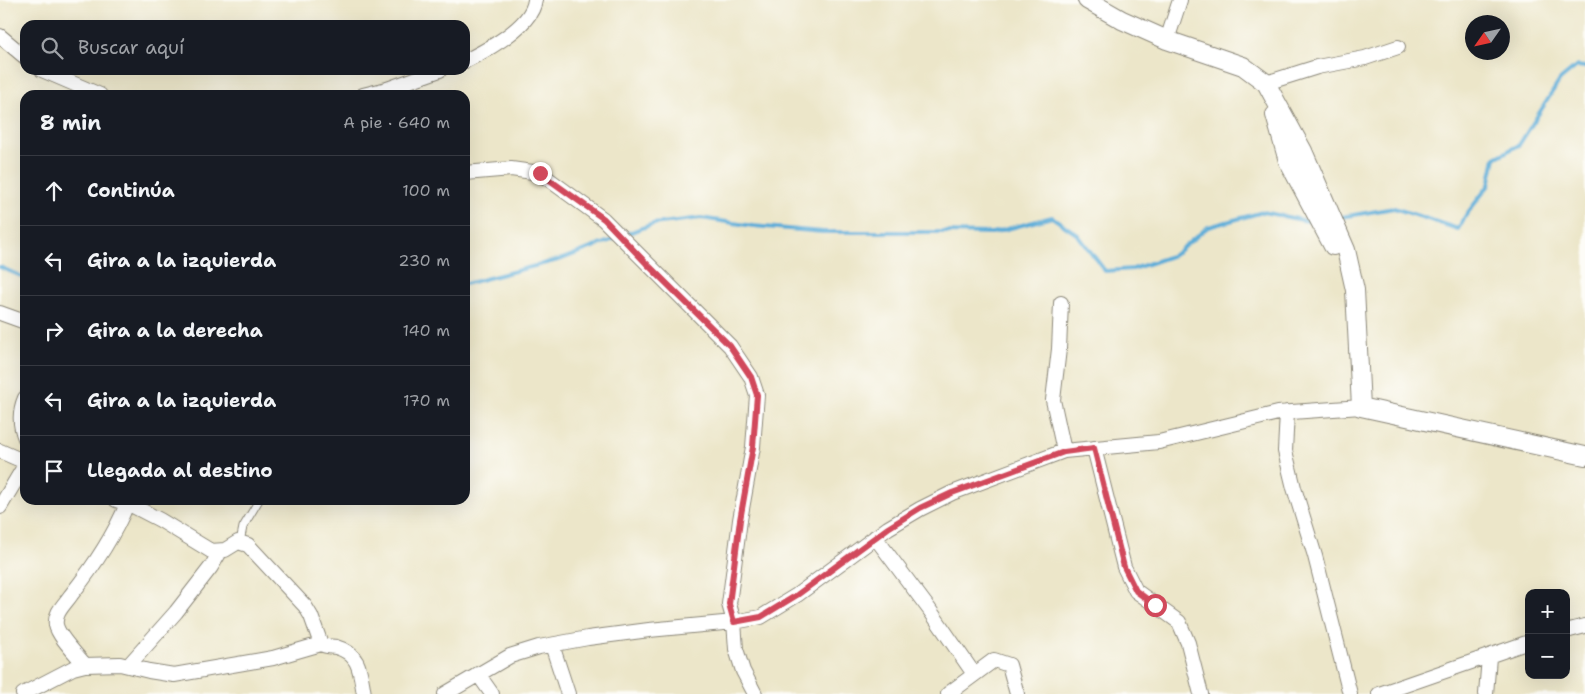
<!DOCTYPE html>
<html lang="es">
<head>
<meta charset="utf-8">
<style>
	body { margin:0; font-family:"Shantell Sans",sans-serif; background:#242831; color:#f1f3f6 }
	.controls { position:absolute; right:15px; bottom:15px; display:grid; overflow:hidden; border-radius:10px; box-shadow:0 5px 20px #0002 }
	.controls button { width:45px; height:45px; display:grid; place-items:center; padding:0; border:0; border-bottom:1px solid #363941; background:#171b24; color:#f1f3f6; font:25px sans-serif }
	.compass { position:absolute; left:1465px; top:15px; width:45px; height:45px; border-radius:50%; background:#171b24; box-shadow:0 5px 20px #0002; rotate:236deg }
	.stop { position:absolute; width:15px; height:15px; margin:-11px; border:4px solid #d1495b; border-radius:50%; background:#fff }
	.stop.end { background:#d1495b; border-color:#fff; box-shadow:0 1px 5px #0008 }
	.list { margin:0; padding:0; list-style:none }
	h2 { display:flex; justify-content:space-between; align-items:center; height:65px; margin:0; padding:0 20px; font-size:21px }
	h2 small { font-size:16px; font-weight:400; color:#9ea1a6 }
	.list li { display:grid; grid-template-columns:32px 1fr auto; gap:15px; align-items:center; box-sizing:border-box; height:70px; padding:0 20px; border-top:1px solid #363941 }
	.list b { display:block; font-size:19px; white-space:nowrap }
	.list em { font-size:16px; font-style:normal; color:#9ea1a6 }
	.icon { flex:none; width:28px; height:28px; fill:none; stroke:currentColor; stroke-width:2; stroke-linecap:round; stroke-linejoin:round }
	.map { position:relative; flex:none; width:1585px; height:694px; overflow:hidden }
	.search { position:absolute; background:#171b24; box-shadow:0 5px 20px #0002; left:20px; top:20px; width:450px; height:55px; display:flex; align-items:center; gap:12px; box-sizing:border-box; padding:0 18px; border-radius:15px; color:#9ea1a6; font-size:19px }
	.panel { position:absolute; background:#171b24; box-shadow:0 5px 20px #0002; left:20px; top:90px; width:450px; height:415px; border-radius:15px }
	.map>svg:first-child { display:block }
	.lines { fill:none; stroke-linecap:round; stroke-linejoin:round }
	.stream { stroke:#5eadd8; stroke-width:4 }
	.service-casing { stroke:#8c887a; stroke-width:9 }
	.minor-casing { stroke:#8c887a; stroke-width:16 }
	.tertiary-casing { stroke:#8c887a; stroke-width:20 }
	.service { stroke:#fff; stroke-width:7 }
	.minor { stroke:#fff; stroke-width:14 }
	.tertiary { stroke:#fff; stroke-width:18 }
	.route { stroke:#d1495b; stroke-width:6 }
</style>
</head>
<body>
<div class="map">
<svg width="1585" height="694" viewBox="0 0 1585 694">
	<rect width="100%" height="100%" fill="#fdfcf7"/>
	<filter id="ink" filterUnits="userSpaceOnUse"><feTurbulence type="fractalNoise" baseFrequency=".02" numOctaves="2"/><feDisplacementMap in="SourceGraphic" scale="10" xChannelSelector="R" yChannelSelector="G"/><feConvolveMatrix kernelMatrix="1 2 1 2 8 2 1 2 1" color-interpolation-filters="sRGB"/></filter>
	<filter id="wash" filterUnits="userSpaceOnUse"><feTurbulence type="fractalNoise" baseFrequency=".0096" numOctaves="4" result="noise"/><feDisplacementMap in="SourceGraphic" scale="20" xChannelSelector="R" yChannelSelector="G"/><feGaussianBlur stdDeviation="1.12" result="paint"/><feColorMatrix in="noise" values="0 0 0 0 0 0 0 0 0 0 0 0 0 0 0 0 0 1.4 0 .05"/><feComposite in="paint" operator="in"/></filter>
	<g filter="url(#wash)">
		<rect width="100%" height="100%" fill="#ece6c9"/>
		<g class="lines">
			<path class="stream" d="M1336,218L1394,208L1458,229L1466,215L1489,185L1495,158L1519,145L1560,80L1577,66L1585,67
				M623,235L653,224L701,218L753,226L823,232H942L992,233L1052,217L1078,235L1105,271L1133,269L1174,255L1208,227L1263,212L1307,221L1314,220
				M0,267L25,278
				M465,284L562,259L617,238"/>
		</g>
	</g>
	<g filter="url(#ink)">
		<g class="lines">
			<defs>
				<path id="service" d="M240,542L243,527L259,500"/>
				<path id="minor" d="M0,36L25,57
					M1167,40L1180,0
					M465,61C487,50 532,26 535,0
					M42,70L100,95
					M1266,83L1317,67L1365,58L1398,47
					M363,95L387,89L440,70
					M465,173L511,169L540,173L603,219L730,346L751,377L757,395L753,447L740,520L729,604L734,622L736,649L743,671L755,694
					M1061,303L1059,349L1053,400L1064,451
					M0,313L25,322
					M25,398C19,412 19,424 25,438
					M1287,412L1285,451L1294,488L1315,556L1350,694
					M1094,448L1124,567L1136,591L1179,622L1188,643L1201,694
					M0,451L25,462
					M116,500L133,506L160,520L211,551L225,550L238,542L248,545L305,606L311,616L321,644C326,647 330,646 336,647C361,654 360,673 364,694
					M0,507L25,465
					M875,537L929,609L974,674
					M1566,631L1585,626
					M552,645L568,694
					M85,665C77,655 58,636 56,625C54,613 65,604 71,595C94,566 113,538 127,504
					M128,666L176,612L211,567L220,552
					M478,674L492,694
					M23,694L73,668L85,665L120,664L149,671L174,675L273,658L321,644
					M445,694L510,656L539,647L588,638L649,630L734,622L761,617L797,595L888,528L920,509L952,493L1064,451L1159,442L1278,413L1361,407
					M948,694L994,660L1009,665L1017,694
					M1379,694L1529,642
					M1486,694L1489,657"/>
				<path id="tertiary" d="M1087,0L1122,20L1167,40L1243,66L1266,83L1303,151L1346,250L1355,290L1361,407L1585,456
					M1275,115L1288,161L1333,246"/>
			</defs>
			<use href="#service" class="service-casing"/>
			<use href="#minor" class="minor-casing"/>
			<use href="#tertiary" class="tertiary-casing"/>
			<use href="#service" class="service"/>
			<use href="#minor" class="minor"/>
			<use href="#tertiary" class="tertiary"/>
		</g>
	</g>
	<g class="lines" filter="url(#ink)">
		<path class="route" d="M540,173L604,219L646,263L730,346L751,377L757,395L753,447L740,520L729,604L734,622L761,617L797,595L888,528L920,508L952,493L1064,452L1094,448L1124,567L1136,591L1155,605"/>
	</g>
</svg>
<div class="controls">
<button>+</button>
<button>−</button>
</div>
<svg class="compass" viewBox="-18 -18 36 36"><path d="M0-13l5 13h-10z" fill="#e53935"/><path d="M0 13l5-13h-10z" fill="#9ea1a6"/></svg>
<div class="stop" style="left:1155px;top:605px"></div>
<div class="stop end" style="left:540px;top:173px"></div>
<div class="search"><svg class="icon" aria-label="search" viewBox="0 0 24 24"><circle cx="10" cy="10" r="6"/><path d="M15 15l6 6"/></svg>Buscar aquí</div>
<section class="panel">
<h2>8 min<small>A pie · 640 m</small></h2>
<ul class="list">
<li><svg class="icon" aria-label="ahead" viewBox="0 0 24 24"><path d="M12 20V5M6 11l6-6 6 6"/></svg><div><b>Continúa</b></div><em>100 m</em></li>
<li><svg class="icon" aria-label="left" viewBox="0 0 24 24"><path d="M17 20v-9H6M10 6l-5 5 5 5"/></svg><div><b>Gira a la izquierda</b></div><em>230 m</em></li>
<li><svg class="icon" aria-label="right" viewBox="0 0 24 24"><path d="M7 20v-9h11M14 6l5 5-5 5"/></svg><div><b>Gira a la derecha</b></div><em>140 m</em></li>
<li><svg class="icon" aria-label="left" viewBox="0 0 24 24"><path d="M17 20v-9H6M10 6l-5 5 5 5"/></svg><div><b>Gira a la izquierda</b></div><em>170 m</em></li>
<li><svg class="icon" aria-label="arrive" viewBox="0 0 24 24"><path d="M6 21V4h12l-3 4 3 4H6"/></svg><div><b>Llegada al destino</b></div></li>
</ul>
</section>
</div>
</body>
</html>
